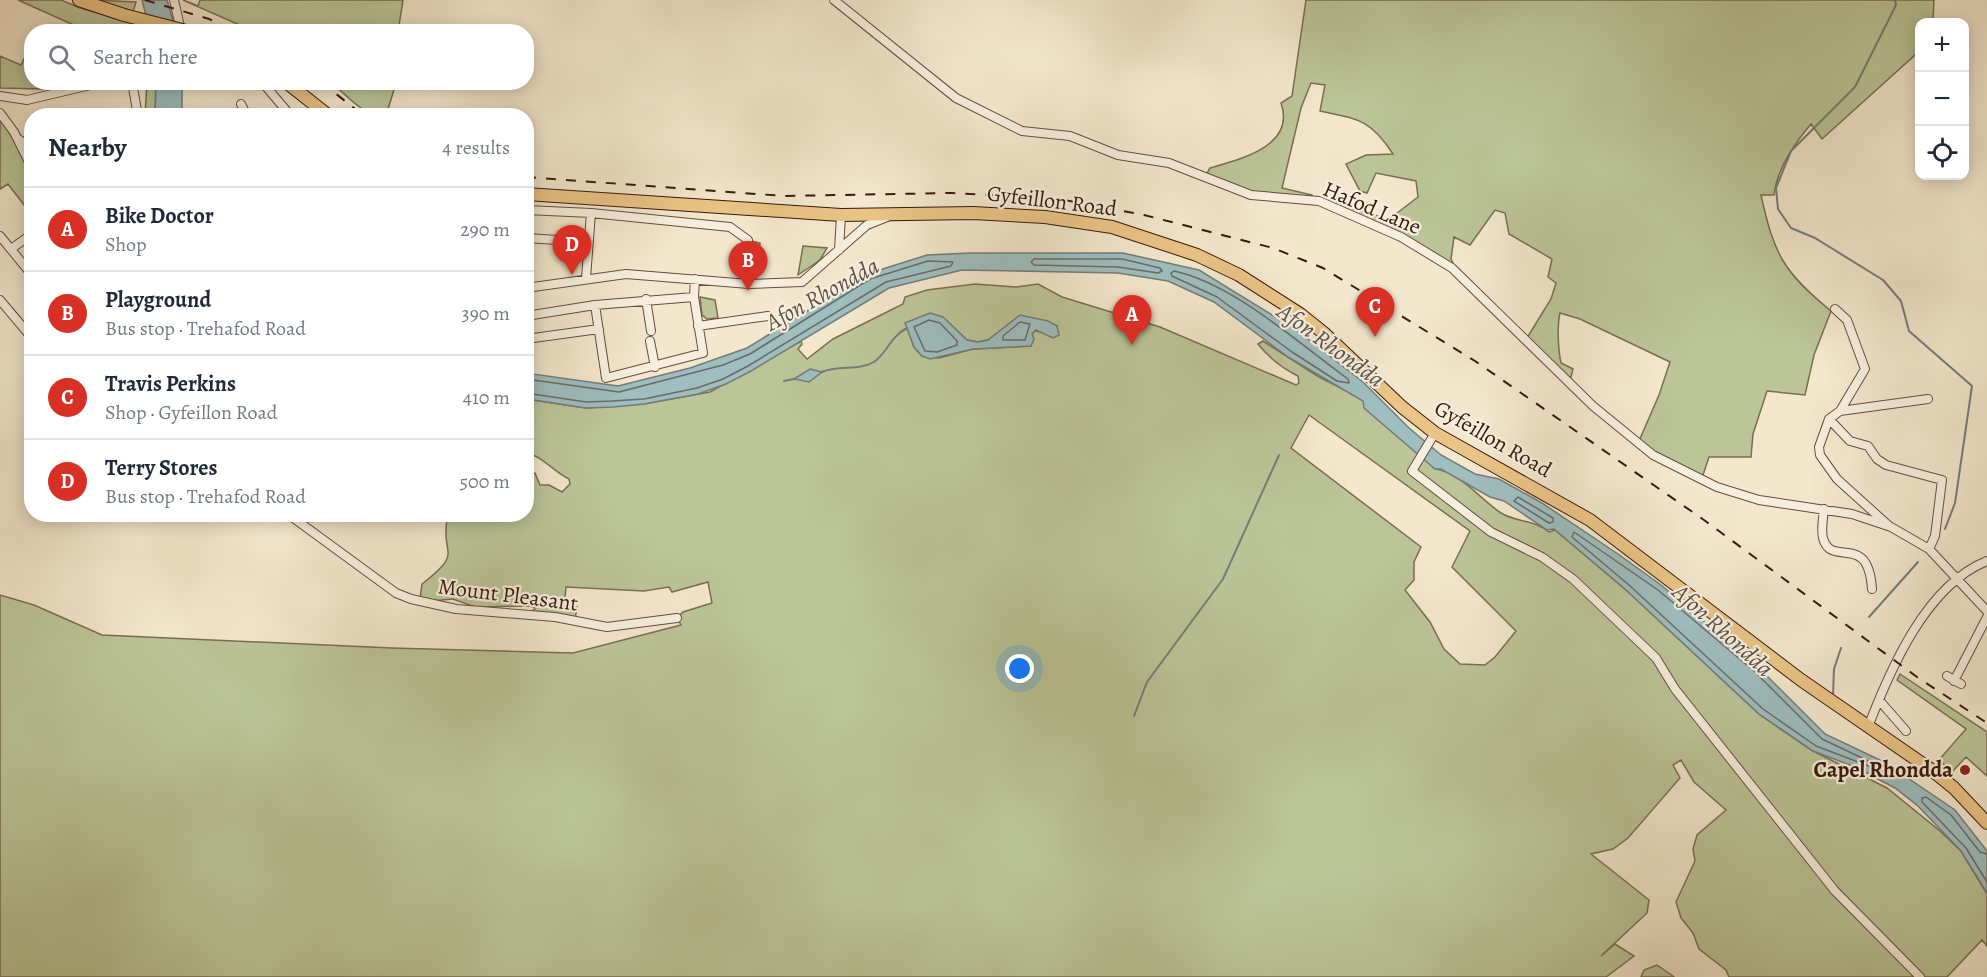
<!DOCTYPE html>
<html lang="en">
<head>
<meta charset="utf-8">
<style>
	body { margin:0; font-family:Alegreya,serif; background:#f6f6f7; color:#1f2937 }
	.controls { position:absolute; right:18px; top:18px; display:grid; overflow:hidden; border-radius:12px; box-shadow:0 3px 15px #0003 }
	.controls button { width:54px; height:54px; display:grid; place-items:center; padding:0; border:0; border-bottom:2px solid #e0e1e3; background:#fff; color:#1f2937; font:30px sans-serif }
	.you { position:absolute; left:1020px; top:669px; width:21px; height:21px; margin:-15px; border:4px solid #fff; border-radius:50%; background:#1a73e8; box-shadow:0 0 0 9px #1a73e833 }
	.badge { display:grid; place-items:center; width:39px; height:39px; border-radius:50%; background:#d93025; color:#fff; font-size:20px; font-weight:700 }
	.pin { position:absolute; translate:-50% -50px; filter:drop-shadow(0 2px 3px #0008) }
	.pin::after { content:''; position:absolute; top:32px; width:21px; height:18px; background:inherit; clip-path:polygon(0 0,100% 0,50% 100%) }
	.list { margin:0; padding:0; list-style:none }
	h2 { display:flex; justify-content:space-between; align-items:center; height:78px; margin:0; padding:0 24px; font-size:26px }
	h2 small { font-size:20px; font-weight:400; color:#747a83 }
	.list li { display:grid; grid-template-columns:39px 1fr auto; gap:18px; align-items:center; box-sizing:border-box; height:84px; padding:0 24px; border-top:2px solid #e0e1e3 }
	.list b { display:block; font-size:22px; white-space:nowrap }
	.list p { margin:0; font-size:20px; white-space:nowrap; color:#747a83 }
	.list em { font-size:20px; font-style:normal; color:#747a83 }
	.icon { flex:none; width:33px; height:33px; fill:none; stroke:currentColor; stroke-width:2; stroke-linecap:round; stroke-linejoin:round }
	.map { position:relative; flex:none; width:1987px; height:977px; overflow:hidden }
	.search { position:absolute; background:#fff; box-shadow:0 3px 15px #0003; left:24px; top:24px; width:510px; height:66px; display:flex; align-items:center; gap:15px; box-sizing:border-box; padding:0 21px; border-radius:24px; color:#747a83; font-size:22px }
	.panel { position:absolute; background:#fff; box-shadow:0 3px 15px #0003; left:24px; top:108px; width:510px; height:414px; border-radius:24px }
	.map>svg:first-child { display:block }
	.green { fill:#bbc598; stroke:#7a6e52; stroke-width:1.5; fill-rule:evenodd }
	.water { fill:#9ebec0; stroke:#757c78; stroke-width:1.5 }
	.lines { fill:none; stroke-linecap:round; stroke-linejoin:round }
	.shore { stroke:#6b6b66; stroke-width:1.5 }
	.stream { stroke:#757c78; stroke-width:2 }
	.minor-casing { stroke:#674c3c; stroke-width:10 }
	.primary-casing { stroke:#38180b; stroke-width:14 }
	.minor { stroke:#f7efde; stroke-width:8 }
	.primary { stroke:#eac486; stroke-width:12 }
	.rail { stroke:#38180b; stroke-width:2; stroke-dasharray:10 10; stroke-linecap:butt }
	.primary-bridge-casing { stroke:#38180b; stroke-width:14; stroke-linecap:butt }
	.primary-bridge { stroke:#eac486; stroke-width:12 }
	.poi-dot { fill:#8f2418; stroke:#f7efde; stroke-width:2 }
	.labels { text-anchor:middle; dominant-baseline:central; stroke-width:4.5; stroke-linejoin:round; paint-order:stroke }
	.street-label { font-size:22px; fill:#38180b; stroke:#f7efde }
	.poi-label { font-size:22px; font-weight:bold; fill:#38180b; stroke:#f7efde; text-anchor:end }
	.water-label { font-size:24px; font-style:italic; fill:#5c524a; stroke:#f7efde }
</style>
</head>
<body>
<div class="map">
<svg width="1987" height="977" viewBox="0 0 1987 977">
	<rect width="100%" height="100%" fill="#f3e7cd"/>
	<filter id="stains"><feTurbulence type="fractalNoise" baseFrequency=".00333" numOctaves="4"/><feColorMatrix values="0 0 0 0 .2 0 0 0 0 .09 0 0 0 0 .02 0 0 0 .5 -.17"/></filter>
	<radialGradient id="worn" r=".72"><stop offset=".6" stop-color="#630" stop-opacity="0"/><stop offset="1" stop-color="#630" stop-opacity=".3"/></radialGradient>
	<path class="green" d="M18,0H61L80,8L150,28V31H87Z
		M93,0L136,2L133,12Z
		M183,0L198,6L200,0H403L398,32L253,31Z
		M1306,0H1934L1933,22H1920L1919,48L1915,55L1822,139L1811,124C1794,144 1777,168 1774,195H1761C1774,254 1783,272 1831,311L1814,355L1805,395L1767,391L1753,434L1751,457H1709L1702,478L1654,453L1639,441L1659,395L1670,362L1580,319L1560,313C1557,326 1558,349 1561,363L1573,369L1570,381L1527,338L1551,299L1556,283L1548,277L1552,259L1509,234L1505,213L1495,210L1470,245L1454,237L1451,259L1454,265L1324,201L1325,196L1388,220L1418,197L1416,181L1376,173L1367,193L1360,191L1346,164L1366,155L1393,154C1370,119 1358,119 1320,111L1325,85L1311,83L1301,108L1282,188L1312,195L1311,199L1245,191L1206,175L1210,168C1241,159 1296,146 1281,103L1292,96Z
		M28,51H31L32,82L84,83L43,89L0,88V56L21,65Z
		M147,83H156L155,115H145Z
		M331,83H396L386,116C362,116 350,97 331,83Z
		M0,114L31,173V214L8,184L0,189Z
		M751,241L760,243L756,279L750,278Z
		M803,246L827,248L820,260L798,275Z
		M975,284L1016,287L1038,284L1062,297L1160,327L1296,385L1299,383L1298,376C1282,368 1269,358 1258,344L1263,341L1319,377L1359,397L1435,469C1459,471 1481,500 1501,513C1515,522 1536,520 1549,532L1555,530L1626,590L1760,715L1813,751L1887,788L1940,831L1961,851L1987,894V946L1982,940L1947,977H1729L1726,970L1699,949L1693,933L1681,918L1676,902L1695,861L1693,849L1697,835L1726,810L1694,782L1681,760L1673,765L1680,778L1628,838L1613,849L1591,854L1649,900L1647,913L1601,956L1615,944L1634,956L1606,977H0V595L34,605L102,635L392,648L573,653L681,625L677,618L683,612L712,603L708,582L672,592L669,587L644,591L566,587L564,607H577L575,620L530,615L535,608L530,606L475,607L453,599L430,601L420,599L422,584C467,549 438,557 448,515L526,514L529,474L535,473L540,485H549L562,492L570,484L569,479C555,473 540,454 527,454V399L586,408L644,404L710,392L801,341L802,344L798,349L807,359L833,339L903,304L905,297L927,290ZM906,324L951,325L967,340L978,342L988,340L999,332L1057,326L1050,336L1045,332L1033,331L1031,346L973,349L939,358L922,356L914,347ZM1309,415L1470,531L1452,567L1516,631L1495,657L1485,665L1460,664L1444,649L1430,622L1405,590L1414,580V562L1421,547L1291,448Z
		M700,297L715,300L718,318L707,319L702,315Z
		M1900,674L1987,732V776L1966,757L1952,772L1939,760L1966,729L1897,680Z
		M1657,965L1673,976L1674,977H1641L1644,970Z"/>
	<path class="water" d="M142,0H167L176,31H150Z
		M156,82L182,83V115H155Z
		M971,253H1123L1199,270L1298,331L1363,382L1409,428L1441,455L1475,474L1499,479L1542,503L1618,554L1661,585L1759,668L1825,734L1884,762L1955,810L1987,851V893L1961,851L1918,806L1895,788L1855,767L1813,751L1759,714L1625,589L1554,529L1547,530L1504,501L1490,497L1441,469H1435L1364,408L1363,401L1288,357L1214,302L1168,281L1118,273L962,270L889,288L751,371L726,384L698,394L644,404L613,407L586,408L527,399L526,373L618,386L690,368L747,348L867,274L927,255Z
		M930,313L943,317L967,340L978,342L988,340L1020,315L1048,321L1057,326L1059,335L1053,338L1036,330L1032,334L1034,339L1031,346L973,349L930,359L922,356L914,347L905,323Z
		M810,369L822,372L809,382L794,379Z"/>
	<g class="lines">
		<path class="shore" d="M1034,259H1122L1160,268L1162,271L1158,273L1118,267L1034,265L1031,262Z
			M1174,271C1232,283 1300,344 1348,379L1349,383L1337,381L1292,352L1217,297L1172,276L1171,273Z
			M929,320L940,323L957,341V345L937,352L925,351L914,327Z
			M1020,322L1030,324L1025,340H1003V336Z
			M526,379L619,392L723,365L750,354L870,279L928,261L953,262L951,266L886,282L748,366L723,379L697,388L644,399L612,401L586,402L526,393
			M1518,497L1553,518V522L1549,523L1514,501Z
			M1574,532L1658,590L1755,672L1822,739L1881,767L1882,771L1816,746L1763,709L1629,585L1572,537Z
			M1987,854L1980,852L1951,815L1926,797L1922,798V802L1966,848L1987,882"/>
		<path class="stream" d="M1895,0L1896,5L1855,87L1791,151L1776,188L1778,209L1791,228L1815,238L1883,280L1901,301L1909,331L1972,386L1955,503L1945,529
			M822,372C839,365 858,371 874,362C887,353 890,337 907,328
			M784,381L794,379
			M1869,617L1918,562
			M1833,696L1834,669L1841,648
			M1134,716L1147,682L1223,579L1279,455"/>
		<defs>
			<path id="minor" d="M174,0L181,31
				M834,0L956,98L1022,131L1070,136L1118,155L1169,163L1251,195L1319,201L1401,237L1452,268L1593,406L1653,455L1717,487L1759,500L1852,514L1891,527L1929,549L1987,611
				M132,82L138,116
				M262,82L291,116
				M0,96L27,100L103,82
				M241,104L247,116
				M0,113L14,132L32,168
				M20,140L32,153
				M526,210L591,213L730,227L748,240L746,256
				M0,236L32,275
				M526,238L588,242
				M11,249L32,234
				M839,250L841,215
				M586,278L591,213
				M526,288L626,274L749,284L802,282L867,225L887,217
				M646,299L651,331
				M0,300L32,338
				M595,305L606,378L703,353L694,297L695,279
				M1835,309L1847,320L1865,369L1840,411L1829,419L1819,447L1820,455L1837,479L1889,526
				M526,316L595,305L694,297
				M698,326L768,316
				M526,339L599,329
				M650,341L655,367
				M1840,411L1928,399
				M1829,419L1850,441L1868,446L1877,459L1886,465L1942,480L1935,536L1929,549
				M1435,433L1412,471L1491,532L1542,557L1573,579L1656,658L1675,689L1835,891L1920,977
				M1824,509C1823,518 1821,530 1823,538C1831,569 1868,530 1872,589
				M288,514L396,593L411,599L456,609L555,617L607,627L677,618
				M1947,676L1961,684
				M1954,681L1987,617
				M1879,700L1906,731
				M1868,727C1890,670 1926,585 1987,561"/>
			<path id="primary" d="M79,0L124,15
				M286,82L329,116
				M526,194L841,215L973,213L1045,217L1112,227L1197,255L1239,275L1300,314L1325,334L1402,407L1435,433L1590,520L1801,680L1933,771L1954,788L1987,823"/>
		</defs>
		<use href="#minor" class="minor-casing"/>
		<use href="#primary" class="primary-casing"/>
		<use href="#minor" class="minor"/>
		<use href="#primary" class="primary"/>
		<path class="rail" d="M145,0L209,19L236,32
			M321,82L364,116
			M526,177L784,196L952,193L1059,199L1144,215L1273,248L1323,268L1475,361L1704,520L1917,677L1987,723"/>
		<defs>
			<path id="primary-bridge" d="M124,15L190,32"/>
		</defs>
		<use href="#primary-bridge" class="primary-bridge-casing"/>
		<use href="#primary-bridge" class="primary-bridge"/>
	</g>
	<circle class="poi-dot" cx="1965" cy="770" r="6"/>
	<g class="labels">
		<g class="street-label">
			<text transform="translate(1052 201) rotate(7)">Gyfeillon Road</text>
			<text transform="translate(1372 208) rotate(23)">Hafod Lane</text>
			<text transform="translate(1493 439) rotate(30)">Gyfeillon Road</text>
			<text transform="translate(508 595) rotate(7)">Mount Pleasant</text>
		</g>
		<g class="poi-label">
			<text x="1953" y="770">Capel Rhondda</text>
		</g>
		<g class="water-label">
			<text transform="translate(822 294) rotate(-29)">Afon Rhondda</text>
			<text transform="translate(1331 345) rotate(36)">Afon Rhondda</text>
			<text transform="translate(1723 630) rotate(42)">Afon Rhondda</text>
		</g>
	</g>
	<rect width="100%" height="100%" filter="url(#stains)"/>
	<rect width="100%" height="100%" fill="url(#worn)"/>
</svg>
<div class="controls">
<button>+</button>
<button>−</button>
<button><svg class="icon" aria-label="locate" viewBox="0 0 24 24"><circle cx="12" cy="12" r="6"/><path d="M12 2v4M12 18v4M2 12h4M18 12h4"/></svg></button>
</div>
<div class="you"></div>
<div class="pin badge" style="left:1132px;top:345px">A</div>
<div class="pin badge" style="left:748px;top:291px">B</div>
<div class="pin badge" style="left:1375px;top:337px">C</div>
<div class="pin badge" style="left:572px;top:275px">D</div>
<div class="search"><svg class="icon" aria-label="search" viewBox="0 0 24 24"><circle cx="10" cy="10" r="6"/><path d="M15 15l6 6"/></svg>Search here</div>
<section class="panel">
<h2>Nearby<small>4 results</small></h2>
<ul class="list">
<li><span class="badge">A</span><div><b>Bike Doctor</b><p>Shop</p></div><em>290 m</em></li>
<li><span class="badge">B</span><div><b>Playground</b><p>Bus stop · Trehafod Road</p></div><em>390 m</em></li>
<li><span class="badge">C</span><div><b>Travis Perkins</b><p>Shop · Gyfeillon Road</p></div><em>410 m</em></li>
<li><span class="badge">D</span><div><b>Terry Stores</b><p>Bus stop · Trehafod Road</p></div><em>500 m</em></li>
</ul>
</section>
</div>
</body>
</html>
